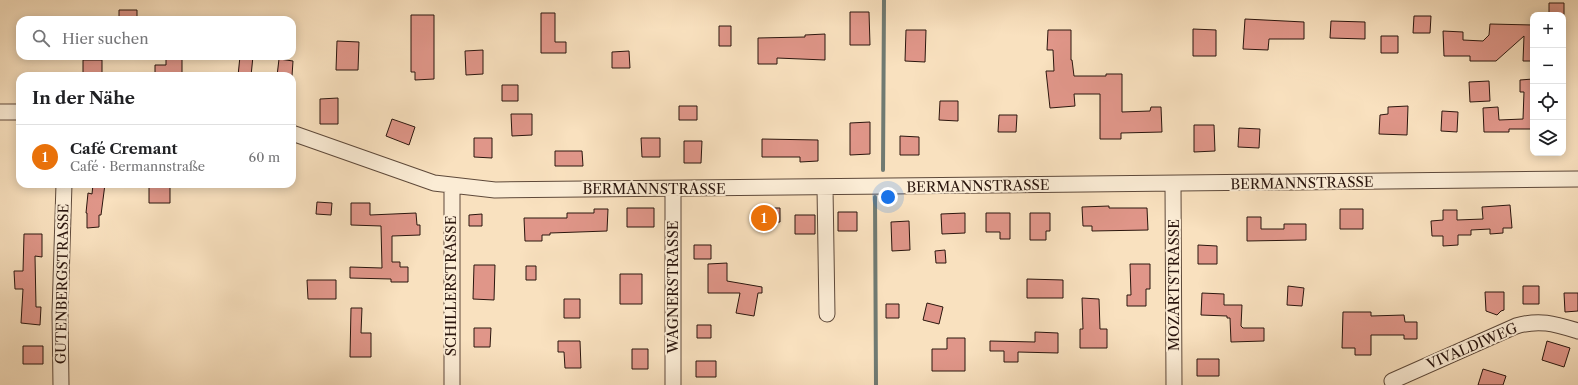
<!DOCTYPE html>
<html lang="de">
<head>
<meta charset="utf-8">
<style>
	body { margin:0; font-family:"Libre Caslon Text",serif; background:#f6f6f6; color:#202124 }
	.controls { position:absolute; right:12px; top:12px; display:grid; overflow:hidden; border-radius:8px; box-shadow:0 2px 10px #0003 }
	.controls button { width:36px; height:36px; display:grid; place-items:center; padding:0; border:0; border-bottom:1px solid #e0e0e0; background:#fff; color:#202124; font:20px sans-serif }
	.you { position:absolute; left:888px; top:197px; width:14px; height:14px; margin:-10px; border:3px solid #fff; border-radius:50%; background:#1a73e8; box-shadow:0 0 0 6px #1a73e833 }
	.badge { display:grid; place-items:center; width:26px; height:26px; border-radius:50%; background:#ea580c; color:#fff; font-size:13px; font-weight:700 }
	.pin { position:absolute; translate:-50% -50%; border:2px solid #fff; box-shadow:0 1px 4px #0006 }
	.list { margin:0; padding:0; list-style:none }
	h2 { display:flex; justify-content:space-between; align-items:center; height:52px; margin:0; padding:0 16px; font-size:17px }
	h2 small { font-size:13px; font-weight:400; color:#757577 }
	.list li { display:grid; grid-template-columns:26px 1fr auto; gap:12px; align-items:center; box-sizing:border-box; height:64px; padding:0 16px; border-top:1px solid #e0e0e0 }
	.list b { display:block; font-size:15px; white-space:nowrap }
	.list p { margin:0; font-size:13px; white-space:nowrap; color:#757577 }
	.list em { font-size:13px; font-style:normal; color:#757577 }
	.icon { flex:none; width:22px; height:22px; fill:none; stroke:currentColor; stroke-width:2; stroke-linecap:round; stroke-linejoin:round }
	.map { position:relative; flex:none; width:1578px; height:385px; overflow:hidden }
	.search { position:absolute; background:#fff; box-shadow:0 2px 10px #0003; left:16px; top:16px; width:280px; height:44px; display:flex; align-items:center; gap:10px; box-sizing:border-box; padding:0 14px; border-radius:12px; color:#757577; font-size:15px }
	.panel { position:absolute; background:#fff; box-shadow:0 2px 10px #0003; left:16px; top:72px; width:280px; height:116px; border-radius:12px }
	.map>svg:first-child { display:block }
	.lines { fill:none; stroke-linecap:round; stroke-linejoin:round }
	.stream { stroke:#707a72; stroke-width:4 }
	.building { fill:#e09689; stroke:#2b160e }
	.minor-casing { stroke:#5e493a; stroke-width:17 }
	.minor { stroke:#fbecd5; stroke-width:15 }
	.labels { text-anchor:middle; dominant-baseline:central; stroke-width:4; stroke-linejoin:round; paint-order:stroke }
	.street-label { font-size:14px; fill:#2b160e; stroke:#fbecd5 }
</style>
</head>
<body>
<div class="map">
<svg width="1578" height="385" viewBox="0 0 1578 385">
	<rect width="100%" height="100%" fill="#f9e1bf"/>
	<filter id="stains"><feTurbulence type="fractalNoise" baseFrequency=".005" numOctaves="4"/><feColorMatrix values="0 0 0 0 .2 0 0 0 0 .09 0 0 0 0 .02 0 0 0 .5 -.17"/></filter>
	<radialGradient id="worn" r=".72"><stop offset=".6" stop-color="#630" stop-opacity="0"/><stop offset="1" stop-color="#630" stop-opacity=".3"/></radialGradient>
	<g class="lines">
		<path class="stream" d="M883,170L884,0
			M875,197L876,385"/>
	</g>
	<path class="building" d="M1549,3H1564V15H1549Z
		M119,10H137V20H119Z
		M850,12H869L870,45H850Z
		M541,13H555V42H566V53H541Z
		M411,15H434V79L415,80V72H411Z
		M1414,16H1431L1430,33H1413Z
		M1245,19L1304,22V39H1269L1268,50L1243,49Z
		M1331,21L1365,22V39L1330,38Z
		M1490,24L1533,25V61H1523L1524,36L1496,61H1470V56H1444L1443,31L1463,32V40L1483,41L1489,35Z
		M719,26H731V46H719Z
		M1193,29L1216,30V56H1193Z
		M906,30H926L925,62L905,61Z
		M1048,30H1071V60H1072L1074,76H1106V74H1122V112L1150,111L1151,107H1161L1162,132L1121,133V139H1100V94H1074L1075,106L1050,108L1046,71H1054L1053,50H1047Z
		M825,34V60L777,58V64H758V38L805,37V35Z
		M1381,36H1398V53H1381Z
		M337,41L359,42L358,70H336Z
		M483,50V74L466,75L465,51Z
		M629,51L630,68H612V52Z
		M240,56H253L251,76H238Z
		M166,57H182V76H155V65H166Z
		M279,59L293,61L292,76H277Z
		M83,60H102V76H83Z
		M1533,79V129H1509V132H1484L1483,108L1498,107L1499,120L1523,119L1524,92H1520V80Z
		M1489,81L1490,101L1470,102L1469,82Z
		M502,85H518V101H502Z
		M338,98V124H320V99Z
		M940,101H958V121L939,120Z
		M679,106H697V120H679Z
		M1408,106L1407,135L1379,134L1380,115L1388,114V107Z
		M1442,111L1458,112L1457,132L1441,131Z
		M511,114H532V135L512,136Z
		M999,115H1017L1016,132H998Z
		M392,119L415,127L409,145L386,136Z
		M870,122V154L850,155V123Z
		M1194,125H1214L1215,151L1194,152Z
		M1239,128L1260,129L1259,148L1238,147Z
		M900,136L919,137V155H900Z
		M474,138H492V158L474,157Z
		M641,138H660V157H642Z
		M762,139L818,140V161L800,162V157H762Z
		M684,141H702L701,163H684Z
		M555,151H582L583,166H555Z
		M93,184H105L101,215H99V227L87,228V213H86L88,193L92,194Z
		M149,184H170V203H149Z
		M317,202L332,203L331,215L316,214Z
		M351,203H370V215L416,213L417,225H420V235L392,236V262H400V267H408V282H391V279L350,278V267L382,268L381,226L351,225Z
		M1510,205L1512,228H1503V233L1490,234V229L1471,230V235H1458V245L1443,246V236H1432L1431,221L1443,220V210H1457V220L1483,219L1482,207Z
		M1109,206V208H1147L1148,230L1092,231V226H1083L1082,207Z
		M627,208H654V227H627Z
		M759,208H780V222L759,223Z
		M594,209H608L607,231L550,233V235H542V241H525L524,218H567V213H594Z
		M1340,209H1363V229H1340Z
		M838,212H857V231H838Z
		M965,213V233L942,234L941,214Z
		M986,213H1010V239H1000V232H986Z
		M1030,213H1050V231H1046V240H1030Z
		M482,214V226H469V215Z
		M795,215H815V234H795Z
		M1247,217H1261V229H1284V224H1306V240L1247,241Z
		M909,221L910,250L892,251L891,222Z
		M24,234H42V257L35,256L36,307H41L40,325L21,323L23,289H15L14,271H23Z
		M694,245H711V259H694Z
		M1198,245L1217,246V264H1198Z
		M945,250L946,263H936L935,251Z
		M727,263V281L762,287V293H758L754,316L736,313L740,293H708V264Z
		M1130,264H1150V289H1146V306H1127V295H1131Z
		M474,265H495L494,300L473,299Z
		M526,266H536V280H526Z
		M620,274H642V304H620Z
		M1027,279L1063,280V298H1027Z
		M307,280H336V299H308Z
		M1288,286L1304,288L1302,306L1287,305Z
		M1523,286H1539V304H1523Z
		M1485,292H1504V310L1501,311L1497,315L1486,311Z
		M1202,293L1224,294V305H1242L1241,326L1243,328H1264V341L1231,342L1230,318H1227V316L1201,315Z
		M1564,293H1578V311L1565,312Z
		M1082,298L1099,299L1100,329H1107V348H1080V329H1083Z
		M564,299H580V318H564Z
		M927,303L943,307L939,324L923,320Z
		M886,304H899V318H886Z
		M351,308H362L361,333H371V357H350Z
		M1343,312H1371V316L1404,315L1405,322H1417V339H1404V335H1371V355H1355V348H1342Z
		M697,325H711V338H697Z
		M474,328H491L490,347H474Z
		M1035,332L1058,333V353L1018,352V362H1004V351H990V341L1035,342Z
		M947,338H965V371H932V349H947Z
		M558,341H580L581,368H565L564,352H558Z
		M1547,341L1570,348L1564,367L1542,360Z
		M23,346H43V364H23Z
		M632,349H648V369H632Z
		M1197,359H1219V376H1197Z
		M696,361H716V377H696Z
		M1483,369L1506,376L1503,385H1478Z"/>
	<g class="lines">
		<defs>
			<path id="minor" d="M0,112H20
				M292,133L434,183L495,190L1578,179
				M1173,184L1174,385
				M452,186V385
				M825,188L827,314
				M673,190V385
				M1392,381L1516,326C1540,319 1555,324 1578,331
				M61,385L60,313L64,184"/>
		</defs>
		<use href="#minor" class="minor-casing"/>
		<use href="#minor" class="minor"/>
	</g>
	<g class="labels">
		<g class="street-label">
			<text transform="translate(1302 183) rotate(-1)">BERMANNSTRASSE</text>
			<text transform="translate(978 186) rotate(-1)">BERMANNSTRASSE</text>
			<text x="654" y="189">BERMANNSTRASSE</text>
			<text transform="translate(62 284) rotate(-89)">GUTENBERGSTRASSE</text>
			<text transform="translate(1174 285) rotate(-90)">MOZARTSTRASSE</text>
			<text transform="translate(451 286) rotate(-90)">SCHILLERSTRASSE</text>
			<text transform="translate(673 287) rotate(-90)">WAGNERSTRASSE</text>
			<text transform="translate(1472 346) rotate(-23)">VIVALDIWEG</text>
		</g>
	</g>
	<rect width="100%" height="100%" filter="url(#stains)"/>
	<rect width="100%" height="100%" fill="url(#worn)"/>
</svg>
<div class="controls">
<button>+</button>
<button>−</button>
<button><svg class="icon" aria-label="locate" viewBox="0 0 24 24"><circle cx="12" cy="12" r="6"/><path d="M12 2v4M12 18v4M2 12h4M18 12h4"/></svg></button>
<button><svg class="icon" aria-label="layers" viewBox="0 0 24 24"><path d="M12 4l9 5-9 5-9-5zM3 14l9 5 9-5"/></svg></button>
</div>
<div class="you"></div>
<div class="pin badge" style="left:764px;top:218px;background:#e8710a">1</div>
<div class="search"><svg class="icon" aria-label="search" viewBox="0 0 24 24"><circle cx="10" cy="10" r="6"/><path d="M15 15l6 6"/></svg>Hier suchen</div>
<section class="panel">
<h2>In der Nähe<small></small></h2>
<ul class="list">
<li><span class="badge" style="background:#e8710a">1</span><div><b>Café Cremant</b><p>Café · Bermannstraße</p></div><em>60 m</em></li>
</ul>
</section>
</div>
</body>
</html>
